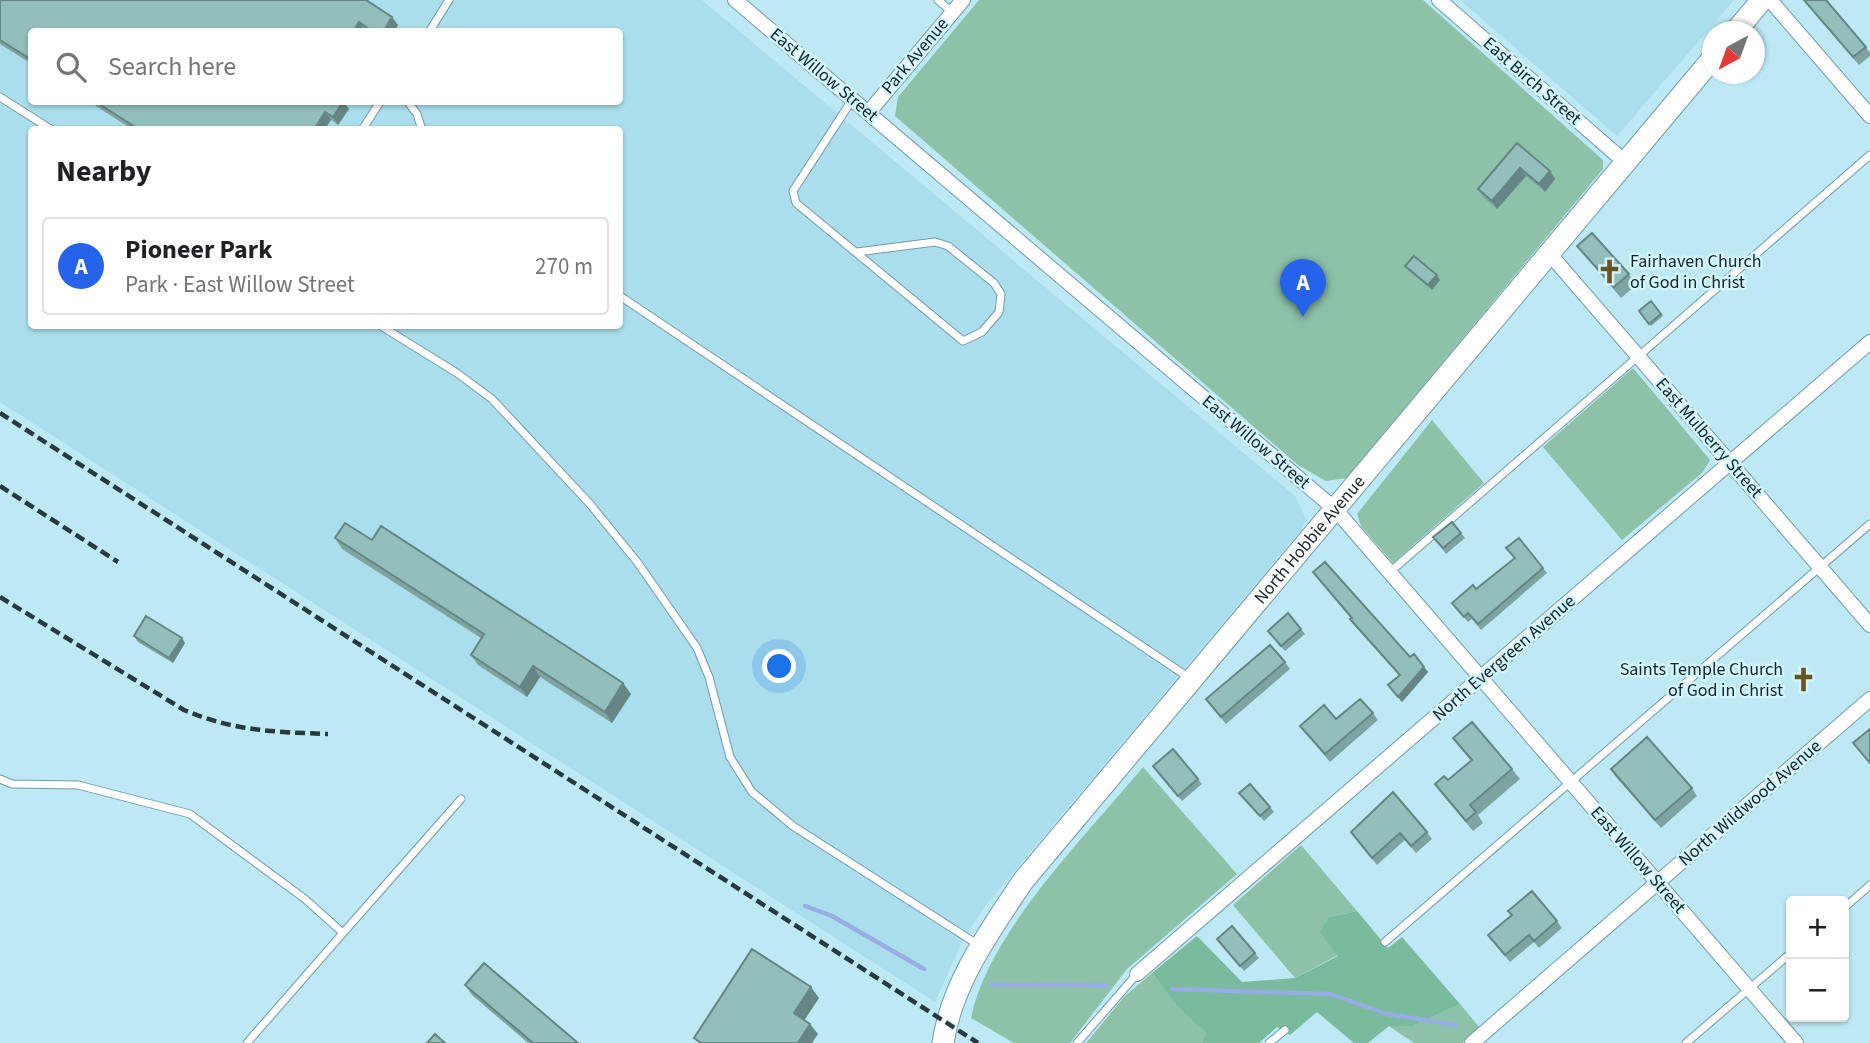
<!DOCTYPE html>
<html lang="en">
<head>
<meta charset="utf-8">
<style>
	body { margin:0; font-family:"Source Sans 3",sans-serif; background:#f6f6f6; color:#202124 }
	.controls { position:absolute; right:21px; bottom:21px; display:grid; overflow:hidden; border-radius:7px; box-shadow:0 2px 5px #0004 }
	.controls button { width:63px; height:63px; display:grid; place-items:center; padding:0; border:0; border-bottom:2px solid #e0e0e0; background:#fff; color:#202124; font:35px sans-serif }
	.compass { position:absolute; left:1702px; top:21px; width:63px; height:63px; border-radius:50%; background:#fff; box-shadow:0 2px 5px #0004; rotate:221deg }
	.you { position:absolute; left:780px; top:667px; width:24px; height:24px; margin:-18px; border:5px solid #fff; border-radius:50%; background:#1a73e8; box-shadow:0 0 0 10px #1a73e833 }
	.badge { display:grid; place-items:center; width:46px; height:46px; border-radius:50%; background:#2563eb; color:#fff; font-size:23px; font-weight:700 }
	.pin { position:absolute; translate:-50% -58px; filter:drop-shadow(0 2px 4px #0008) }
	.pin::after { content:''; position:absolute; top:37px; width:24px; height:21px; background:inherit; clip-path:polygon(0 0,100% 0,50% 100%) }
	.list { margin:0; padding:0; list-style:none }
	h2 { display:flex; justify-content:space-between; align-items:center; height:91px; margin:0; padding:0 28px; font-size:30px }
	h2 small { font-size:23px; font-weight:400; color:#757577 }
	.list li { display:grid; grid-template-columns:46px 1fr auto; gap:21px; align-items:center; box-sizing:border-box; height:98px; margin:0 14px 14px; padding:0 14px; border:2px solid #e0e0e0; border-radius:7px }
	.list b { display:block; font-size:26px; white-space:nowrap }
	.list p { margin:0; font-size:23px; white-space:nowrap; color:#757577 }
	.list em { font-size:23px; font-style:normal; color:#757577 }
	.icon { flex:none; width:38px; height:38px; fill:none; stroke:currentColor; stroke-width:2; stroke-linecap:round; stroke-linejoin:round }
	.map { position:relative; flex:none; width:1870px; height:1043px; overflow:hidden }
	.search { position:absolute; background:#fff; box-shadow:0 2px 5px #0004; left:28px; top:28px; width:595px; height:77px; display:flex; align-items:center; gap:18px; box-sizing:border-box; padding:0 24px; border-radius:7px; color:#757577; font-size:26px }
	.panel { position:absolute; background:#fff; box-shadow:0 2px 5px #0004; left:28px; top:126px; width:595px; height:203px; border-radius:7px }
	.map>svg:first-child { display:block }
	.built { fill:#aadeec; fill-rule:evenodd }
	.green { fill:#8dc1a8 }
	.forest { fill:#79bb9c }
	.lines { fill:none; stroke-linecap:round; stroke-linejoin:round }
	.stream { stroke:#97ade3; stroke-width:4.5 }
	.lane-casing { stroke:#729ba6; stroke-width:9 }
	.street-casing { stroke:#729ba6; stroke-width:16 }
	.secondary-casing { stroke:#729ba6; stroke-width:23 }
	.lane { stroke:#fff; stroke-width:7 }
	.street { stroke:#fff; stroke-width:14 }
	.secondary { stroke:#fff; stroke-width:21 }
	.rail { stroke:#263a40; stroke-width:4.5; stroke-dasharray:10 5; stroke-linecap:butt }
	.wall { fill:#7ea4a1 }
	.shaded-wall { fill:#668683 }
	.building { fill:#92bfbb; stroke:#668683; stroke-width:2 }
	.labels { text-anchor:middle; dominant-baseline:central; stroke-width:5; stroke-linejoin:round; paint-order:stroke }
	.street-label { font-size:18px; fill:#14252a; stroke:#d2f5fe }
	.poi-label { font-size:18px; fill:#14252a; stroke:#d2f5fe; text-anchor:start }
</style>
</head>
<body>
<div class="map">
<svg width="1870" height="1043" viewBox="0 0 1870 1043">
	<rect width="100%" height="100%" fill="#bde9f5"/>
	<path class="built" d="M0,0H702L1295,496L1306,519L1301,530L986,905L962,942L935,1002L0,402ZM32,32H620V102H32ZM32,130H620V326H32Z
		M1460,0H1734L1617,136Z"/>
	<path class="green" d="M979,0H1423L1603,160V169L1347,478L1326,481L1298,465L895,116L898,97Z
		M1633,368L1710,460L1703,472L1622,540L1543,447Z
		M1432,420L1484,483L1393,563L1361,526L1357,514Z
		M1143,767L1237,874L1127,969L1070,1043H1014L971,1018C988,932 1087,835 1143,767Z
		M1301,845L1357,911L1329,917L1338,955L1295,978L1233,905Z
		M1152,973L1174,1003L1208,1034L1202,1043H1086L1124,997Z
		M1460,1004L1480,1028L1462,1043H1414L1389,1026H1413Z"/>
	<path class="forest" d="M1357,911L1388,948L1402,937L1460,1004L1413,1026H1389L1368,1043H1354L1317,1012L1290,1035L1277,1027L1259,1043H1202L1207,1034L1174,1003L1152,973L1197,936L1242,982L1295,978L1338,956L1320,932L1329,917Z"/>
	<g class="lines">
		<path class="stream" d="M805,906L832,916L924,969
			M991,984C1030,987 1068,982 1107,986
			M1172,989L1330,994L1387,1014L1456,1025"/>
		<defs>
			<path id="lane" d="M938,0L952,12
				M429,32L449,0
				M0,97L52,130
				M852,100L793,191L796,203L963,341L982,332L999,312L1001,294L994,283L948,246L935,242L857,252
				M408,102L417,114L422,130
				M362,130L380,102
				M620,296L1191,679
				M381,326L457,373L492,399L590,504L638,563L697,648L709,677L730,757L752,792L793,826L977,944
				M1390,572L1870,155
				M0,779L12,784L78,785L190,814L305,899L343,933L247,1043
				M1844,908L1870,885
				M343,933L461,799
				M1385,942L1870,524
				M1077,1043L1137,974
				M1269,1043L1285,1030
				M1686,1043L1791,953"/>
			<path id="street" d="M735,0L1335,509L1796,1043
				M1439,0L1625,162
				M1770,0L1870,116
				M868,113L963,0
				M1548,252L1870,625
				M1137,974L1870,342
				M1472,1043L1870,699"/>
			<g id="secondary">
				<path d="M1735,32L1762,0"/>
				<path id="s1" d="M943,1043C952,982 990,931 1023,881L1713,58"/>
			</g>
		</defs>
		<use href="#lane" class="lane-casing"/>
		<use href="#street" class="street-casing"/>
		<use href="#secondary" class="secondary-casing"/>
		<use href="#lane" class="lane"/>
		<use href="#street" class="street"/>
		<use href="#secondary" class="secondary"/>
		<path class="rail" d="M0,413L978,1043
			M0,486L118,562
			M0,597L184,710C234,731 274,732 328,734"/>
	</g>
	<path class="wall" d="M0,0L398,25L394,32H367L365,30L32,32V64L0,44Z
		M1803,0H1826L1866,47L1870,53V56L1859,65Z
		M90,102H344L349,109L338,125L331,120L324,130H133Z
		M1517,143L1555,179L1545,192L1526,176L1497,209L1483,197L1478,189Z
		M1577,246L1629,274L1636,285L1621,298L1585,256Z
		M1405,266L1440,280L1432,290L1409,271Z
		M1651,301L1663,316L1651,326L1639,311Z
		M1452,522L1465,538L1446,554L1433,537Z
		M335,538L372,540L631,694L612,723L540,677L527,697L478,665L471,655L481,638L342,549Z
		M1543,568L1547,573L1481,630L1472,619L1468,622L1452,603L1476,589Z
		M1313,572L1428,672L1402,702L1392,690L1399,675L1353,624L1350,619L1351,618Z
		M1301,629L1305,634L1285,651L1268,631Z
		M134,636L185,643L173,663L138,642Z
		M1285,662L1290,669L1226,724L1206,699Z
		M1373,713L1378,720L1330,762L1300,726Z
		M1453,738L1512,769L1520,779L1478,815L1483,823L1473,831L1442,794L1435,784L1448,780L1471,761Z
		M1153,766L1198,779L1202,784L1182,801Z
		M1611,769L1692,788L1697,796L1661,828L1616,777Z
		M1239,793L1270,807L1274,812L1264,821Z
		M1351,832H1427L1432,839L1416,853L1405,840L1377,865Z
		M1557,921L1562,928L1539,948L1534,942L1510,962L1488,935Z
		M1217,939L1255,953L1259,958L1244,971Z
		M465,985L578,1043H528L472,995Z"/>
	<path class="shaded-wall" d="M392,17L398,25L394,32H383Z
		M359,22L365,30L364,32H353Z
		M343,102L349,109L338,125L333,117Z
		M325,112L331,120L324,130H314Z
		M1520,168L1526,176L1497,209L1492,201Z
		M1550,171L1555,179L1545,192L1539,184Z
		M1437,275L1440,280L1432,290L1428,285Z
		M182,638L185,643L173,663L169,658Z
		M533,666L540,677L527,697L520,687Z
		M1424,667L1428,672L1402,702L1398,697Z
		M623,683L631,694L612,723L605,712Z
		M811,987L819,998L802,1024L794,1013Z
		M810,1024L818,1034L812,1043H798Z"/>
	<path class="building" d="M0,0H366L392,17L383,32H373L359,22L353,32H32V60L0,40Z
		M1804,0H1826L1866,47L1853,57Z
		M96,102H343L333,117L325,112L314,130H140Z
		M1517,143L1550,171L1539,184L1520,168L1492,201L1478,189Z
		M1592,233L1629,274L1614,287L1577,246Z
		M1414,256L1437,275L1428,285L1405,266Z
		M1651,301L1661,314L1649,324L1639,311Z
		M1452,522L1461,533L1443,548L1433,537Z
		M345,523L372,540L381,526L623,683L605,712L533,666L520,687L471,655L484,634L335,538Z
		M1519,538L1543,568L1478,624L1468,613L1464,617L1452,603L1473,585L1476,589L1515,558L1506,548Z
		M1325,562L1410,657L1414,654L1424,667L1398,697L1388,685L1400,675L1350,619L1352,618L1313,572Z
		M1288,613L1301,629L1281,646L1268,631Z
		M146,616L182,638L169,658L134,636Z
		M1270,645L1285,662L1221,717L1206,699Z
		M1360,699L1373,713L1325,754L1300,726L1324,705L1336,719Z
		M1472,722L1512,769L1470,805L1476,812L1466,821L1435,784L1444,776L1448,780L1472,760L1453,738Z
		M1870,729V763L1853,743Z
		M1647,737L1692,788L1655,820L1611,769Z
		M1173,749L1198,779L1178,796L1153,766Z
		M1250,784L1270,807L1260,816L1239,793Z
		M1393,792L1427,832L1411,846L1400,833L1372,858L1351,832Z
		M1532,891L1557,921L1534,941L1529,935L1505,955L1488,935L1512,915L1508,911Z
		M1232,926L1255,953L1240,966L1217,939Z
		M752,949L811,987L794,1013L810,1024L798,1043H701L694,1038Z
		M484,963L578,1043H533L465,985Z
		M435,1034L445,1043H427Z"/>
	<defs>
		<symbol id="church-bare" viewBox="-9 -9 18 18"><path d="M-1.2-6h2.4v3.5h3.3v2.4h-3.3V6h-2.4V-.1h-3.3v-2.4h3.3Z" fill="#695423" stroke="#d2f5fe" stroke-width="2.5" paint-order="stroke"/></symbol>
	</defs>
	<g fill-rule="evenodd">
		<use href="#church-bare" x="1592" y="254" width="35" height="35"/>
		<use href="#church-bare" x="1786" y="662" width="35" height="35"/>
	</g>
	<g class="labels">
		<g class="street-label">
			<text transform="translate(915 56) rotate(-50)">Park Avenue</text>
			<text transform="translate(824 75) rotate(40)">East Willow Street</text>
			<text transform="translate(1532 81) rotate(41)">East Birch Street</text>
			<text transform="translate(1709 438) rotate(49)">East Mulberry Street</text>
			<text transform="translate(1256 442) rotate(40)">East Willow Street</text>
			<text stroke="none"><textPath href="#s1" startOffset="628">North Hobbie Avenue</textPath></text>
			<text transform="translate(1504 658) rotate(-41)">North Evergreen Avenue</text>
			<text transform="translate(1750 803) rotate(-41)">North Wildwood Avenue</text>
			<text transform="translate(1638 860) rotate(49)">East Willow Street</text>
		</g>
		<g class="poi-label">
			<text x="1630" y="261">Fairhaven Church<tspan x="1630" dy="21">of God in Christ</tspan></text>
			<text x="1783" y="669" text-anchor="end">Saints Temple Church<tspan x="1783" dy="21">of God in Christ</tspan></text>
		</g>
	</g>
</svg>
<div class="controls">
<button>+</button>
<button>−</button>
</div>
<svg class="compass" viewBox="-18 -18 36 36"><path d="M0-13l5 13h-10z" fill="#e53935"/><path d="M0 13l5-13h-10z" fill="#757577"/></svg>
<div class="you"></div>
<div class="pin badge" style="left:1303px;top:317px">A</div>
<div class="search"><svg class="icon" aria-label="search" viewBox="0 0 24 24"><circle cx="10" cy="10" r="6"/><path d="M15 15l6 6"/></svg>Search here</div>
<section class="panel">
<h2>Nearby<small></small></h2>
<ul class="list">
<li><span class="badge">A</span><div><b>Pioneer Park</b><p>Park · East Willow Street</p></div><em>270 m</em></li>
</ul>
</section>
</div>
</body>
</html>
